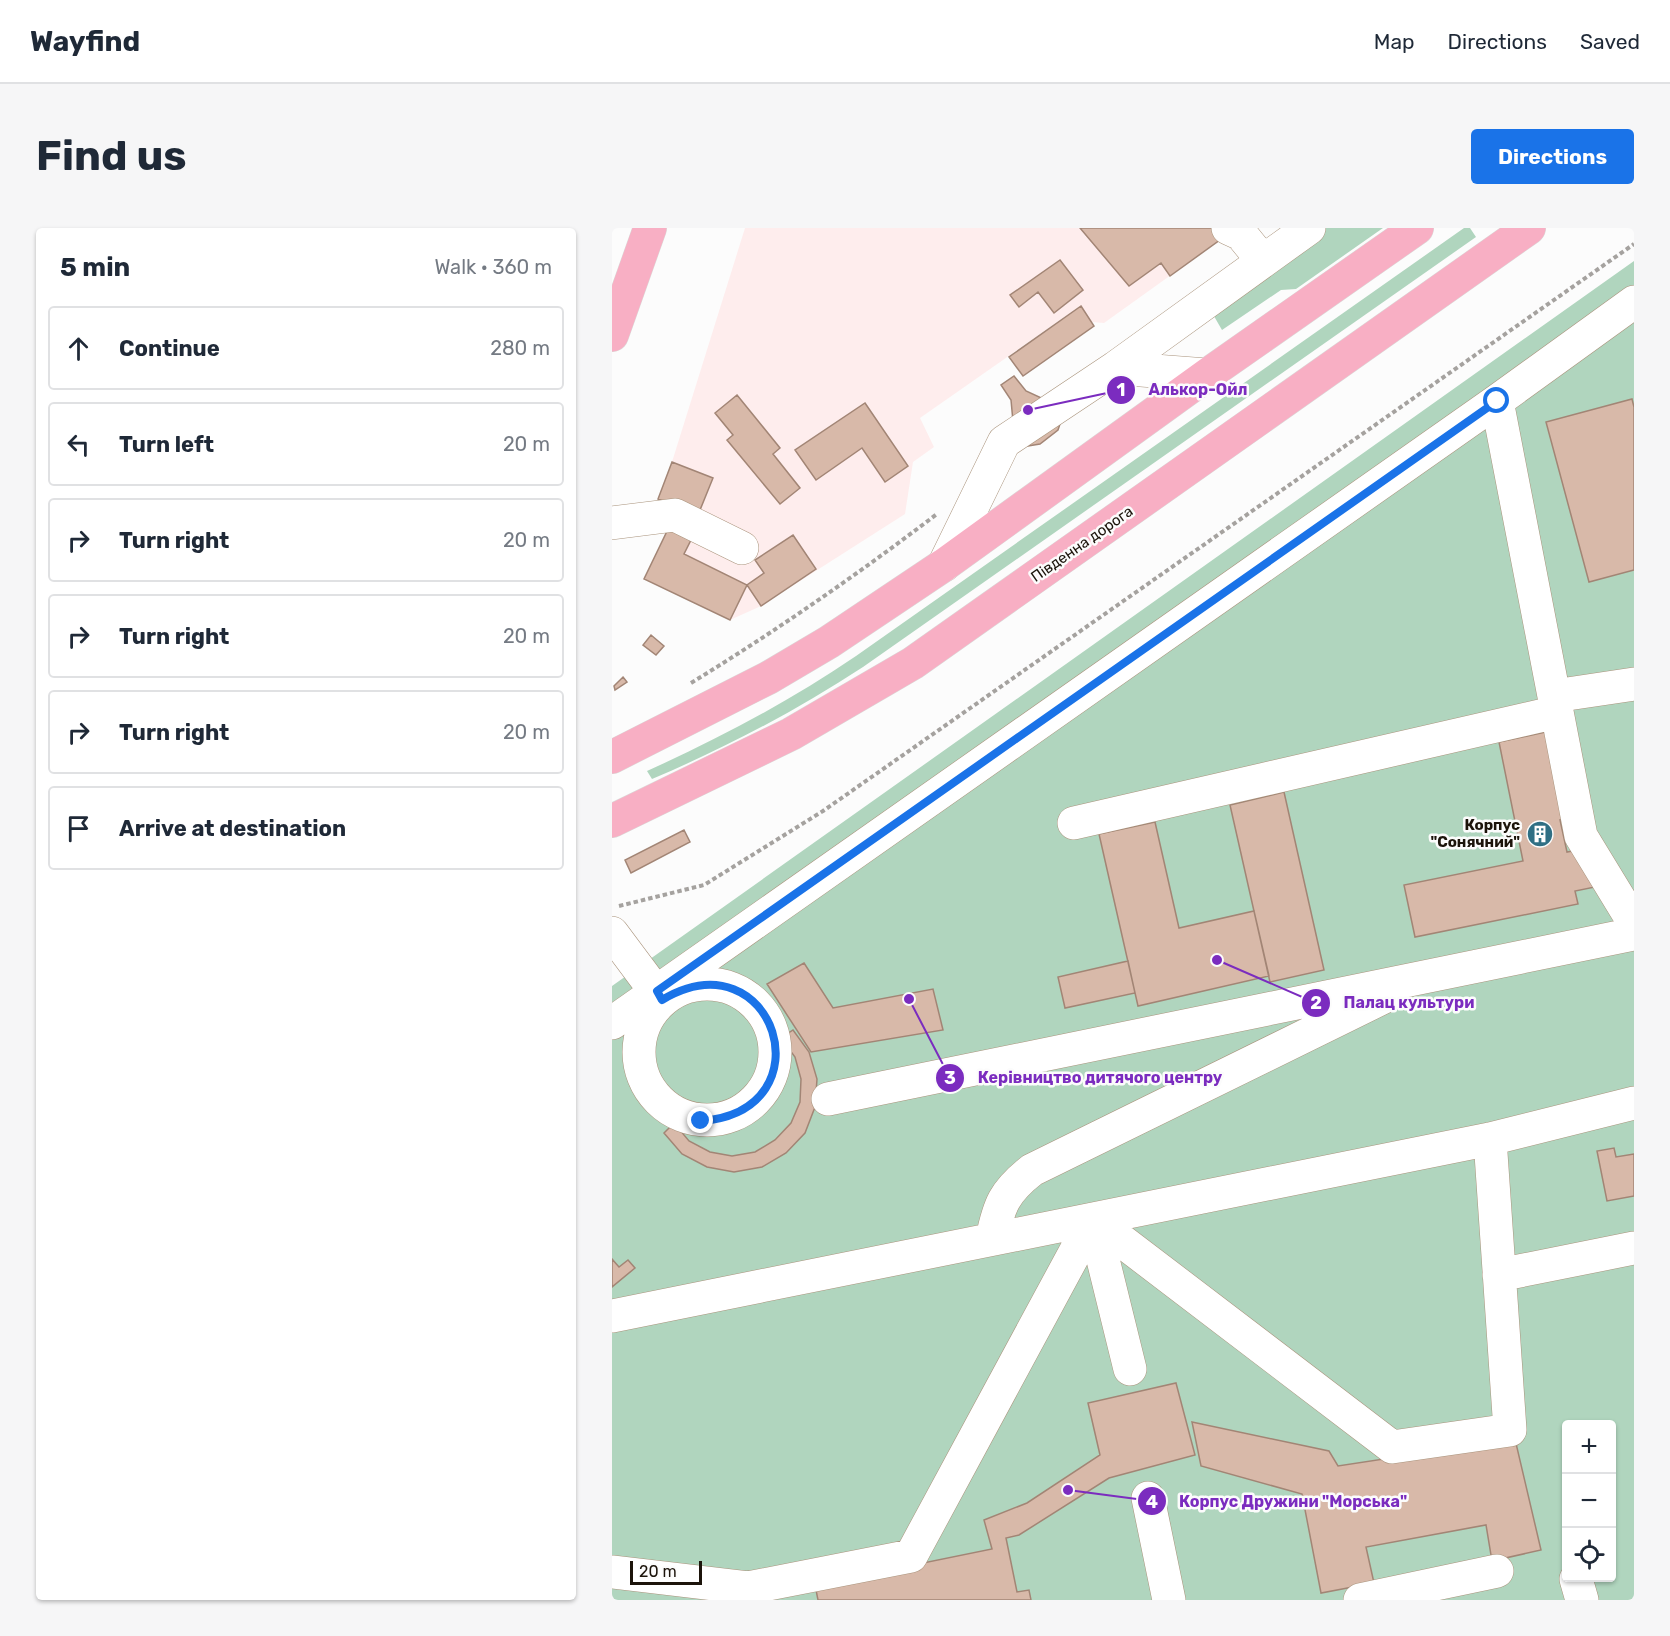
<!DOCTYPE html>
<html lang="en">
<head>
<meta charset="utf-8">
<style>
	body { margin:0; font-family:Rubik,sans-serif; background:#f6f6f7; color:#1f2937 }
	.controls { position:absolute; right:18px; bottom:18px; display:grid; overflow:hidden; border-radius:6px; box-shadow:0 2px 4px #0004 }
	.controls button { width:54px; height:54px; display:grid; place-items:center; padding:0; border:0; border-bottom:2px solid #e0e1e3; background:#fff; color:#1f2937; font:30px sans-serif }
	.scale { position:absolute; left:18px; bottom:15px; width:72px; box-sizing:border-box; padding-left:6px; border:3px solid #1c140b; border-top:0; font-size:16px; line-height:21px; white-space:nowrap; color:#1c140b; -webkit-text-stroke:4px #fcfcfc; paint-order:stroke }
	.stop { position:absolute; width:18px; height:18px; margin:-14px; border:4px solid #1a73e8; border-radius:50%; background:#fff }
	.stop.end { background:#1a73e8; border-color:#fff; box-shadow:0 2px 6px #0008 }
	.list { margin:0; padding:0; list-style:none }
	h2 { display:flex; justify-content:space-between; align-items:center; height:78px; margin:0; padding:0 24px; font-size:26px }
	h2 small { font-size:20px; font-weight:400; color:#747a83 }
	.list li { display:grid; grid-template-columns:39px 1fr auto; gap:18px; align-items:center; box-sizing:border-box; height:84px; margin:0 12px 12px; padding:0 12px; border:2px solid #e0e1e3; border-radius:6px }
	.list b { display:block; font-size:22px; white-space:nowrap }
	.list em { font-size:20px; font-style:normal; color:#747a83 }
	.icon { flex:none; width:33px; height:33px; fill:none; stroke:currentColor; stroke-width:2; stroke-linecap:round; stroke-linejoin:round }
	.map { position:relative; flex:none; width:1022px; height:1372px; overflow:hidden; border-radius:6px }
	header { display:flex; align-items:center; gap:36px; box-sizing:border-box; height:84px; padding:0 30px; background:#fff; border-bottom:2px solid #e0e1e3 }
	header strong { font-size:28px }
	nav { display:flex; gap:33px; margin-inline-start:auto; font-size:21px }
	.intro { display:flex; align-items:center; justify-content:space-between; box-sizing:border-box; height:144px; padding:0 36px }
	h1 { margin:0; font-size:42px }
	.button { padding:15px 27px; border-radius:6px; background:#1a73e8; color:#fff; font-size:21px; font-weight:700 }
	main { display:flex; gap:36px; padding:0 36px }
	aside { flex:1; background:#fff; border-radius:6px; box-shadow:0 2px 4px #0004 }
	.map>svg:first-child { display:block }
	.industrial { fill:#feeded }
	.green { fill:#b0d5be; fill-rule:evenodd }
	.building { fill:#d8b9a9; stroke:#a28575; stroke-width:1.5 }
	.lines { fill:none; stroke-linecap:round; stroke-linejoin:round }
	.minor-casing { stroke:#aa947d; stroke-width:34 }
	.major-casing { stroke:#dbd9d8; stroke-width:34 }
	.path { stroke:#a5a29f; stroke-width:4; stroke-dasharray:4.5 3; stroke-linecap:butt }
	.minor { stroke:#fff; stroke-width:33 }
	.major { stroke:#f8afc4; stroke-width:33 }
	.route { stroke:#1a73e8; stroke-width:8 }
	.labels { text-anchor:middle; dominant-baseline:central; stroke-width:5; stroke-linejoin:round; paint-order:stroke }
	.street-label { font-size:15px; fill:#1c140b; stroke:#fcfcfc }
	.poi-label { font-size:15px; font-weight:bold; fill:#1c140b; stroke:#fcfcfc; text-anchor:end }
	.leader { fill:none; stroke:#7b2cbf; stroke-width:2 }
	.callout-dot { fill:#7b2cbf; stroke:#fcfcfc; stroke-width:2 }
	.mark-label { font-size:18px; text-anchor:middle; font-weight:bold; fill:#fff }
	.callout-label { font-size:16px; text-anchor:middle; font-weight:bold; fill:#7b2cbf; stroke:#fcfcfc; stroke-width:5; stroke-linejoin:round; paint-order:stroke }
</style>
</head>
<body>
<header>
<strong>Wayfind</strong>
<nav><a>Map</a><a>Directions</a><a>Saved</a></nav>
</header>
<div class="intro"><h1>Find us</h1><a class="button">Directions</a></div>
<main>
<aside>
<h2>5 min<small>Walk · 360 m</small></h2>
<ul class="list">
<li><svg class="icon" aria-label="ahead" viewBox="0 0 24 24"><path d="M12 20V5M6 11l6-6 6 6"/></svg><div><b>Continue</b></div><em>280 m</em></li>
<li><svg class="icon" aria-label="left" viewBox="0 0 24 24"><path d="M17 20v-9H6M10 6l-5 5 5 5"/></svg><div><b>Turn left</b></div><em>20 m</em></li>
<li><svg class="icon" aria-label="right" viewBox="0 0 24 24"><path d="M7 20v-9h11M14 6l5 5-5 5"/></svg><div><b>Turn right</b></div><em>20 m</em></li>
<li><svg class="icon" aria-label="right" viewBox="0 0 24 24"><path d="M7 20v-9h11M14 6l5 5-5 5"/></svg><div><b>Turn right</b></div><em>20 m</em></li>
<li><svg class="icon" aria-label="right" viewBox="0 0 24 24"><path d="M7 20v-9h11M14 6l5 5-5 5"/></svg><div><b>Turn right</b></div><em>20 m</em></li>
<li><svg class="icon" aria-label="arrive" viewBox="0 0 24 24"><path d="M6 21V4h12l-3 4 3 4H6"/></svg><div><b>Arrive at destination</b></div></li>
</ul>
</aside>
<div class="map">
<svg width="1022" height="1372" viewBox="0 0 1022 1372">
	<rect width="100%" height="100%" fill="#fcfcfc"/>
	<path class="industrial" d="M133,0H608L619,4L492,95L480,94L468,78L308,190L322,219L301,234L293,286L149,378L118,392L32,351L67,280L46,271L60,234Z"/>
	<path class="green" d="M714,0H771L684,61L669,62L610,102L599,83Z
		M852,0H858L864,9L251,439C184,483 113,520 40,551L35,543C108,510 178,473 244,428Z
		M1022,33V1372H0V758ZM954,1196H999V1350H954Z"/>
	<path class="building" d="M468,0H608L619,4L558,48L549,35L517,58Z
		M448,32L471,62L442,85L426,64L407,79L398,67Z
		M469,78L482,98L411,148L397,129Z
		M402,148L414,163L453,181L446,202L428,216L416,218L403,215L399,172L389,157Z
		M125,167L168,220L161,226L188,260L168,276L115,212L121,207L103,185Z
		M1020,171L1022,179V342L977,354L934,194Z
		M253,175L296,238L273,254L250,220L204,252L183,222Z
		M60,234L101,250L86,287L46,271Z
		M58,297L81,308L72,326L135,357L118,392L32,351Z
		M181,307L204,341L149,378L135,357L152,345L143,332Z
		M39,407L52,418L44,427L31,417Z
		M11,449L15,454L3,462L2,458Z
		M938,503L955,591L948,592L955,624L975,620L983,659L963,663L966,676L803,709L792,657L911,633L887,514Z
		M672,564L712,742L658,754L618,577Z
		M543,594L567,700L642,683L657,748L526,778L487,606Z
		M72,602L78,614L19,645L13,632Z
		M516,733L523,765L453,780L446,749Z
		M192,735L221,780L321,761L331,802L199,824L155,756Z
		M181,802L197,824L205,851L203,879L193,905L174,925L150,939L122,944L95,939L70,926L52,905L62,895L77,913L98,924L120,928L143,924L163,912L179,895L188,874L189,851L183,829L169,810Z
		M1002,920L1004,929L1022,926V968L995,973L985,923Z
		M0,1031L7,1039L16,1032L23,1040L0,1059Z
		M564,1155L583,1227L497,1250L407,1307L394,1310L405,1364L417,1362L419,1372H206L203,1357L380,1321L372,1292L415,1275L488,1227L476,1175Z
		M580,1194L717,1223L726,1238L903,1211L929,1322L880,1333L874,1297L754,1319L762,1355L709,1365L690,1266L589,1238Z"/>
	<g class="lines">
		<defs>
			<path id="minor" d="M616,0L629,6L651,33
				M503,140L595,147
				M885,173L969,608L1022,695
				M0,295L63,287L130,320
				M332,337L392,214L503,140L697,0
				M942,468L1022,456
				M462,595L945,484
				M0,705L50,772
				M27 824a68 68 0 1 1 136 0a68 68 0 1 1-136 0Z
				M0,795L885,173L1022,74
				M216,871L1022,706
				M481,991L780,1219L898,1202L878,911
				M481,991L518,1141
				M380,1011C387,977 392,964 420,942L772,769
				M887,1047L1022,1020
				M0,1088L878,911L1022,875
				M536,1270L557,1372
				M0,1344L136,1360L299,1328L481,991
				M964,1351L970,1372
				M748,1372L885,1343"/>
			<path id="major" d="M0,107L38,0
				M0,529L156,450L217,414L332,337L595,147L805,0
				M0,593L179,506L301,435L917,0"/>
		</defs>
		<use href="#minor" class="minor-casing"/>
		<use href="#major" class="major-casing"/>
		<path class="path" d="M79,455C164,403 246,346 325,286
			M7,678L92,657L211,583L1022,16"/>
		<use href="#minor" class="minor"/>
		<use href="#major" class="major"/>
	</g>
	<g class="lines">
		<path class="route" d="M89,893C219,883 162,705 50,772L45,763L885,173"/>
	</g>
	<defs>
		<symbol id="building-disc" viewBox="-11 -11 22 22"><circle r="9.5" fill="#2f6f84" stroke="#fcfcfc"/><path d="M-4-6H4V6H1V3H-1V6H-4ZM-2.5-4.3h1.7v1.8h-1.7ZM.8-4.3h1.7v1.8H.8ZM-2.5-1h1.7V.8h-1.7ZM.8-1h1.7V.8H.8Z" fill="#fff"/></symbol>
	</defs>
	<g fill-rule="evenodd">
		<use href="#building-disc" x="913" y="591" width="30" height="30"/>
	</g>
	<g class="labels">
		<g class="street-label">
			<text transform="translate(470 316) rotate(-35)">Південна дорога</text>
		</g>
		<g class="poi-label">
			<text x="908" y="597">Корпус<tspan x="908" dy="17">"Сонячний"</tspan></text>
		</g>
	</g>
	<path class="leader" d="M416 182L509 162M605 732L704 775M297 771L338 850M456 1262L540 1273"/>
	<g class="callout-dot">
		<circle cx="416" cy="182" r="6"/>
		<circle cx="605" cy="732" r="6"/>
		<circle cx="297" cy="771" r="6"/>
		<circle cx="456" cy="1262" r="6"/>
		<circle cx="509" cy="162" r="15"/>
		<circle cx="704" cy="775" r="15"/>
		<circle cx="338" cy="850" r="15"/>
		<circle cx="540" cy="1273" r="15"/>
	</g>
	<g class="mark-label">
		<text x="509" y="168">1</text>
		<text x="704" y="781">2</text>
		<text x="338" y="856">3</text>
		<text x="540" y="1280">4</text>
	</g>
	<g class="callout-label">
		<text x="586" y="167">Алькор-Ойл</text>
		<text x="797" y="780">Палац культури</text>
		<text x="488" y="855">Керівництво дитячого центру</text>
		<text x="681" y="1279">Корпус Дружини "Морська"</text>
	</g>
</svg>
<div class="controls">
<button>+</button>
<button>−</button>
<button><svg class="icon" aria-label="locate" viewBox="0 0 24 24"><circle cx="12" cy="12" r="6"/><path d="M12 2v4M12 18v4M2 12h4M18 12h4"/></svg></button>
</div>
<div class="scale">20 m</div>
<div class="stop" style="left:885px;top:173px"></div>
<div class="stop end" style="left:89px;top:893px"></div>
</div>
</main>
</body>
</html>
